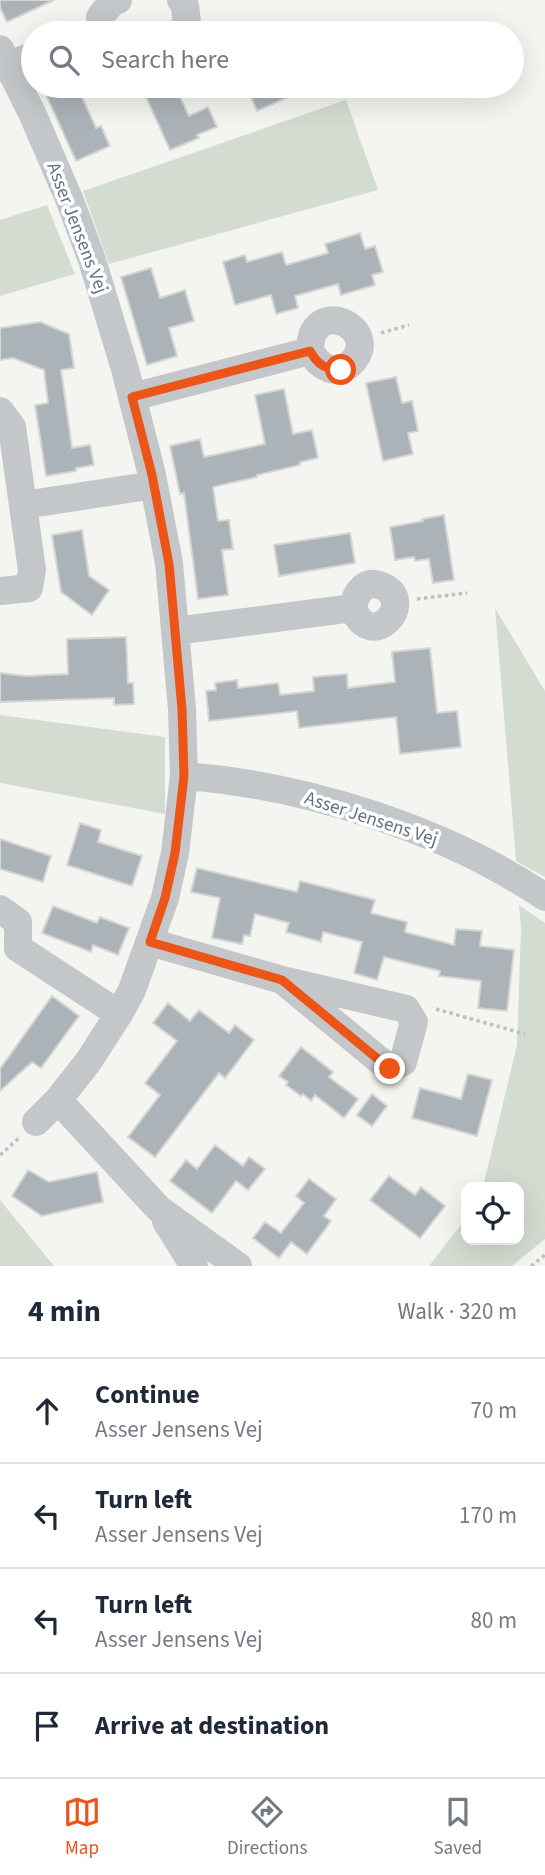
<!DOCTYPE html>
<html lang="en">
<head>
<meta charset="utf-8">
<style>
	body { margin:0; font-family:"Source Sans 3",sans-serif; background:#f6f6f7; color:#1f2937 }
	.controls { position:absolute; right:21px; bottom:21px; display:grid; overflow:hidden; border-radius:14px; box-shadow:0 7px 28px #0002 }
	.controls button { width:63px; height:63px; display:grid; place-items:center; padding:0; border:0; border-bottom:2px solid #e0e1e3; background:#fff; color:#1f2937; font:35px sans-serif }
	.stop { position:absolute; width:21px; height:21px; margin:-16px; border:5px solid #ed5417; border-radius:50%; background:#fff }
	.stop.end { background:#ed5417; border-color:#fff; box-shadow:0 2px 7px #0008 }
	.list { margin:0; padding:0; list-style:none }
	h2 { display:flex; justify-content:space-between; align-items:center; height:91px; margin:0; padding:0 28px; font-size:30px }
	h2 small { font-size:23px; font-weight:400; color:#747a83 }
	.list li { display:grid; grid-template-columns:46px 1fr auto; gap:21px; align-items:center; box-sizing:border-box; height:105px; padding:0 28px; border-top:2px solid #e0e1e3 }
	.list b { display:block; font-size:26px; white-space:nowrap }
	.list p { margin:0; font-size:23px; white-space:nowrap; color:#747a83 }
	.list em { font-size:23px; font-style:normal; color:#747a83 }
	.icon { flex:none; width:38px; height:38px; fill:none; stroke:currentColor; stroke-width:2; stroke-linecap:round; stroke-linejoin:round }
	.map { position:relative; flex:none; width:545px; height:1266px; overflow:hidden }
	.search { position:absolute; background:#fff; box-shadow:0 7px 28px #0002; left:21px; right:21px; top:21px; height:77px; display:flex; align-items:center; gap:18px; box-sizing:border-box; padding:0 24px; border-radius:38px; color:#747a83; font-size:26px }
	.sheet { height:511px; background:#fff }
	nav { display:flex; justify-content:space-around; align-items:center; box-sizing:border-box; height:98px; border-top:2px solid #e0e1e3; background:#fff; font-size:19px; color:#747a83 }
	nav a { display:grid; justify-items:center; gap:4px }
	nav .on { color:#ed5417 }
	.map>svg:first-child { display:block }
	.green { fill:#d4dcd1 }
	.building { fill:#abb3b9; stroke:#d5d5d3; stroke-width:2 }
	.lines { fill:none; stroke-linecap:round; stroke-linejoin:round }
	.path { stroke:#bdbfc1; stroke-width:3.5; stroke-dasharray:3.5 3.5; stroke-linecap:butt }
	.minor { stroke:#c3c7ca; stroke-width:28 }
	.route { stroke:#ed5417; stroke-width:9 }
	.labels { text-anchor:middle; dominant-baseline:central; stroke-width:7; stroke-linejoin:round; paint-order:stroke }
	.street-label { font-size:19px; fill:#617283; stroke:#fff }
</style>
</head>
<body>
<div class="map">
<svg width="545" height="1266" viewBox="0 0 545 1266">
	<rect width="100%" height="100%" fill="#f4f4f0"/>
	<path class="green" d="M346,100L378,190L109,264L83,191Z
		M47,205L75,274L0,296V220Z
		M495,608L545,691V877L516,861Z
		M0,715L165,737V814L0,783Z
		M519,905L545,923V1239L512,1266H429L466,1218V1240H519V1187H483L517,1045L521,929Z
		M0,1200L54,1266H0Z"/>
	<path class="building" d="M0,0H54L7,22L0,8Z
		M42,86H77L96,128L101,126L110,146L76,161Z
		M141,86H175L189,116L208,107L217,127L197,135L199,138L170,150Z
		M246,86H313L257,111Z
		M360,233L365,249L375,246L383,272L372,275L375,285L341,295L338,284L295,296L298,308L276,314L271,295L235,305L223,262L245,255L247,262L282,252L286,265L328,253L325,244Z
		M151,268L160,298L185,290L194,321L169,328L177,356L147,365L121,277Z
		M40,322L69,334L74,368L61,370L72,448L90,445L94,465L76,468V471L46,476L35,405L48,403L44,370L13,358L0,360V328Z
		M396,377L402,403L412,401L418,431L408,433L413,454L383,461L366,383Z
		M284,389L293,434L312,430L318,458L300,462V465L257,475V477L213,487L218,521L229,520L233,549L222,550L228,595L198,599L184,493L180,494L170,446L200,439L204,457L265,444L255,395Z
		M444,515L454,580L433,583L429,559L415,561L414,557L395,560L390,527L423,521L422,519Z
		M82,530L89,576L109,590L92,615L61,592L52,535Z
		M350,533L355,563L279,576L274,545Z
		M126,637L128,683H133L134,704L114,705V698L0,702V673L26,676L68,674L67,639Z
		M430,648L437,713L457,711L461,747L400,754L396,717L299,728L297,711L209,721L206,691L216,690L215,683L237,680L238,688L278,683L280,695L314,691L313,677L347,674L348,688L395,682L392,652Z
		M80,823L101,830L98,842L142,856L132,886L67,865Z
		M0,839L51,856L43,882L0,869Z
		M197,868L297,892L300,881L375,900L371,913L407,922L405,932L454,945L456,929L482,931L480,946L514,950L507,1011L478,1008L481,981L439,976L440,971L384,957L377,980L354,973L362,942L323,932L321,942L286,932L289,923L255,914L250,936L244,935L242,944L212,938L220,898L191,892Z
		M53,906L97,923L100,917L129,928L118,955L93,945L91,952L42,933Z
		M52,996L79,1016L41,1068L32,1062L0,1091V1069Z
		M168,1003L190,1021L199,1010L229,1033L235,1025L254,1040L225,1078L219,1073L155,1157L128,1137L160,1095L145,1083L177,1041L153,1023Z
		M301,1047L333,1072L329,1077L358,1099L344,1118L315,1095L311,1101L303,1094L301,1096L286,1085L288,1082L279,1076Z
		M468,1074L492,1080L477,1136L412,1118L420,1088L461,1099Z
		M372,1094L387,1106L372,1126L357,1115Z
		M215,1145L243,1166L249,1157L265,1169L248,1190L236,1181L212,1213L170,1181L186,1160L197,1169Z
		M28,1170L49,1182L97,1172L103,1202L42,1216L12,1196Z
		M389,1176L415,1195L421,1187L445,1206L420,1238L370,1200Z
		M309,1179L336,1199L324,1216L331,1221L307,1254L291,1242L279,1258L253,1238L265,1222L281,1233L304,1203L296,1196Z"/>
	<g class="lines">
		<path class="path" d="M381,333L409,325
			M417,599L467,593
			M436,1009L525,1034
			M0,1155L19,1138
			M531,1266L545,1255"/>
		<path class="minor" d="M102,33L100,17L112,2L118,0
			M179,33L187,23L185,6L181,0
			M0,49L32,113L70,201L92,260L125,369L152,475L169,563L182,709L184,776L175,853L165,898L132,990L119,1014L88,1062L58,1100L36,1122
			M0,68L33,56
			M132,397L310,351C319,367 338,379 353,361C382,328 310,294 310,351
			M0,411L12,427L32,570L29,588L0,591
			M24,505L154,485
			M175,631L353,608C355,593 366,578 382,586C418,602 371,654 353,608
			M184,776C305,785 444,829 545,897
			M0,909L18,922V948
			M150,942L282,980L406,1009L414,1022L403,1062L390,1069L282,980
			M18,948L119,1014
			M58,1100L159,1209L238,1266
			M166,1221L194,1266"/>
	</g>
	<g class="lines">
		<path class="route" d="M341,370C325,369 318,365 310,351L132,397L152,475L169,564L182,709L184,776L175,853L165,898L150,942L282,980L390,1069"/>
	</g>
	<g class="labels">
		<g class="street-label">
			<text transform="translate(77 228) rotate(69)">Asser Jensens Vej</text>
			<text transform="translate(371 819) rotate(18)">Asser Jensens Vej</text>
		</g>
	</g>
</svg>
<div class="controls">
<button><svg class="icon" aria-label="locate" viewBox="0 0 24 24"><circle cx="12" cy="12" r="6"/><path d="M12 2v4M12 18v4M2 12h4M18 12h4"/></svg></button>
</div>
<div class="stop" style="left:341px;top:370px"></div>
<div class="stop end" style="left:390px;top:1069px"></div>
<div class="search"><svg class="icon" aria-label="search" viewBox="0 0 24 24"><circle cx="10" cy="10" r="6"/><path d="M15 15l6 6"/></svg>Search here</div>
</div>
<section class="sheet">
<h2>4 min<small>Walk · 320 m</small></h2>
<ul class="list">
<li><svg class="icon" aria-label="ahead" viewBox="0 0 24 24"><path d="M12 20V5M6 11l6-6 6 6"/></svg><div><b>Continue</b><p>Asser Jensens Vej</p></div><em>70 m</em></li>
<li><svg class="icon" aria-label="left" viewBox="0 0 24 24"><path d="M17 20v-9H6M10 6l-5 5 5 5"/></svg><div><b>Turn left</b><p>Asser Jensens Vej</p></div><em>170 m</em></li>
<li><svg class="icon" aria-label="left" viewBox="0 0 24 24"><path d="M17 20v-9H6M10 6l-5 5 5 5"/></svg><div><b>Turn left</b><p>Asser Jensens Vej</p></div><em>80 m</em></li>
<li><svg class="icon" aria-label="arrive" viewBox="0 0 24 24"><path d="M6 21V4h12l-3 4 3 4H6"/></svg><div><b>Arrive at destination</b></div></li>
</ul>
</section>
<nav>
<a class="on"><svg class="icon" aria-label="map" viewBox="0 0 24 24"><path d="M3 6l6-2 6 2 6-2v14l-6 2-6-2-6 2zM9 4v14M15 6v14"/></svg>Map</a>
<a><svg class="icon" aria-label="directions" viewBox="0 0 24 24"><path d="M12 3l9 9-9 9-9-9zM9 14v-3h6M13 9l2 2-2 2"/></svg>Directions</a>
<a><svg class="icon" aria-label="saved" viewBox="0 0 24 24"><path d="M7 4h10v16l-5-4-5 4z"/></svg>Saved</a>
</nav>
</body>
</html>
